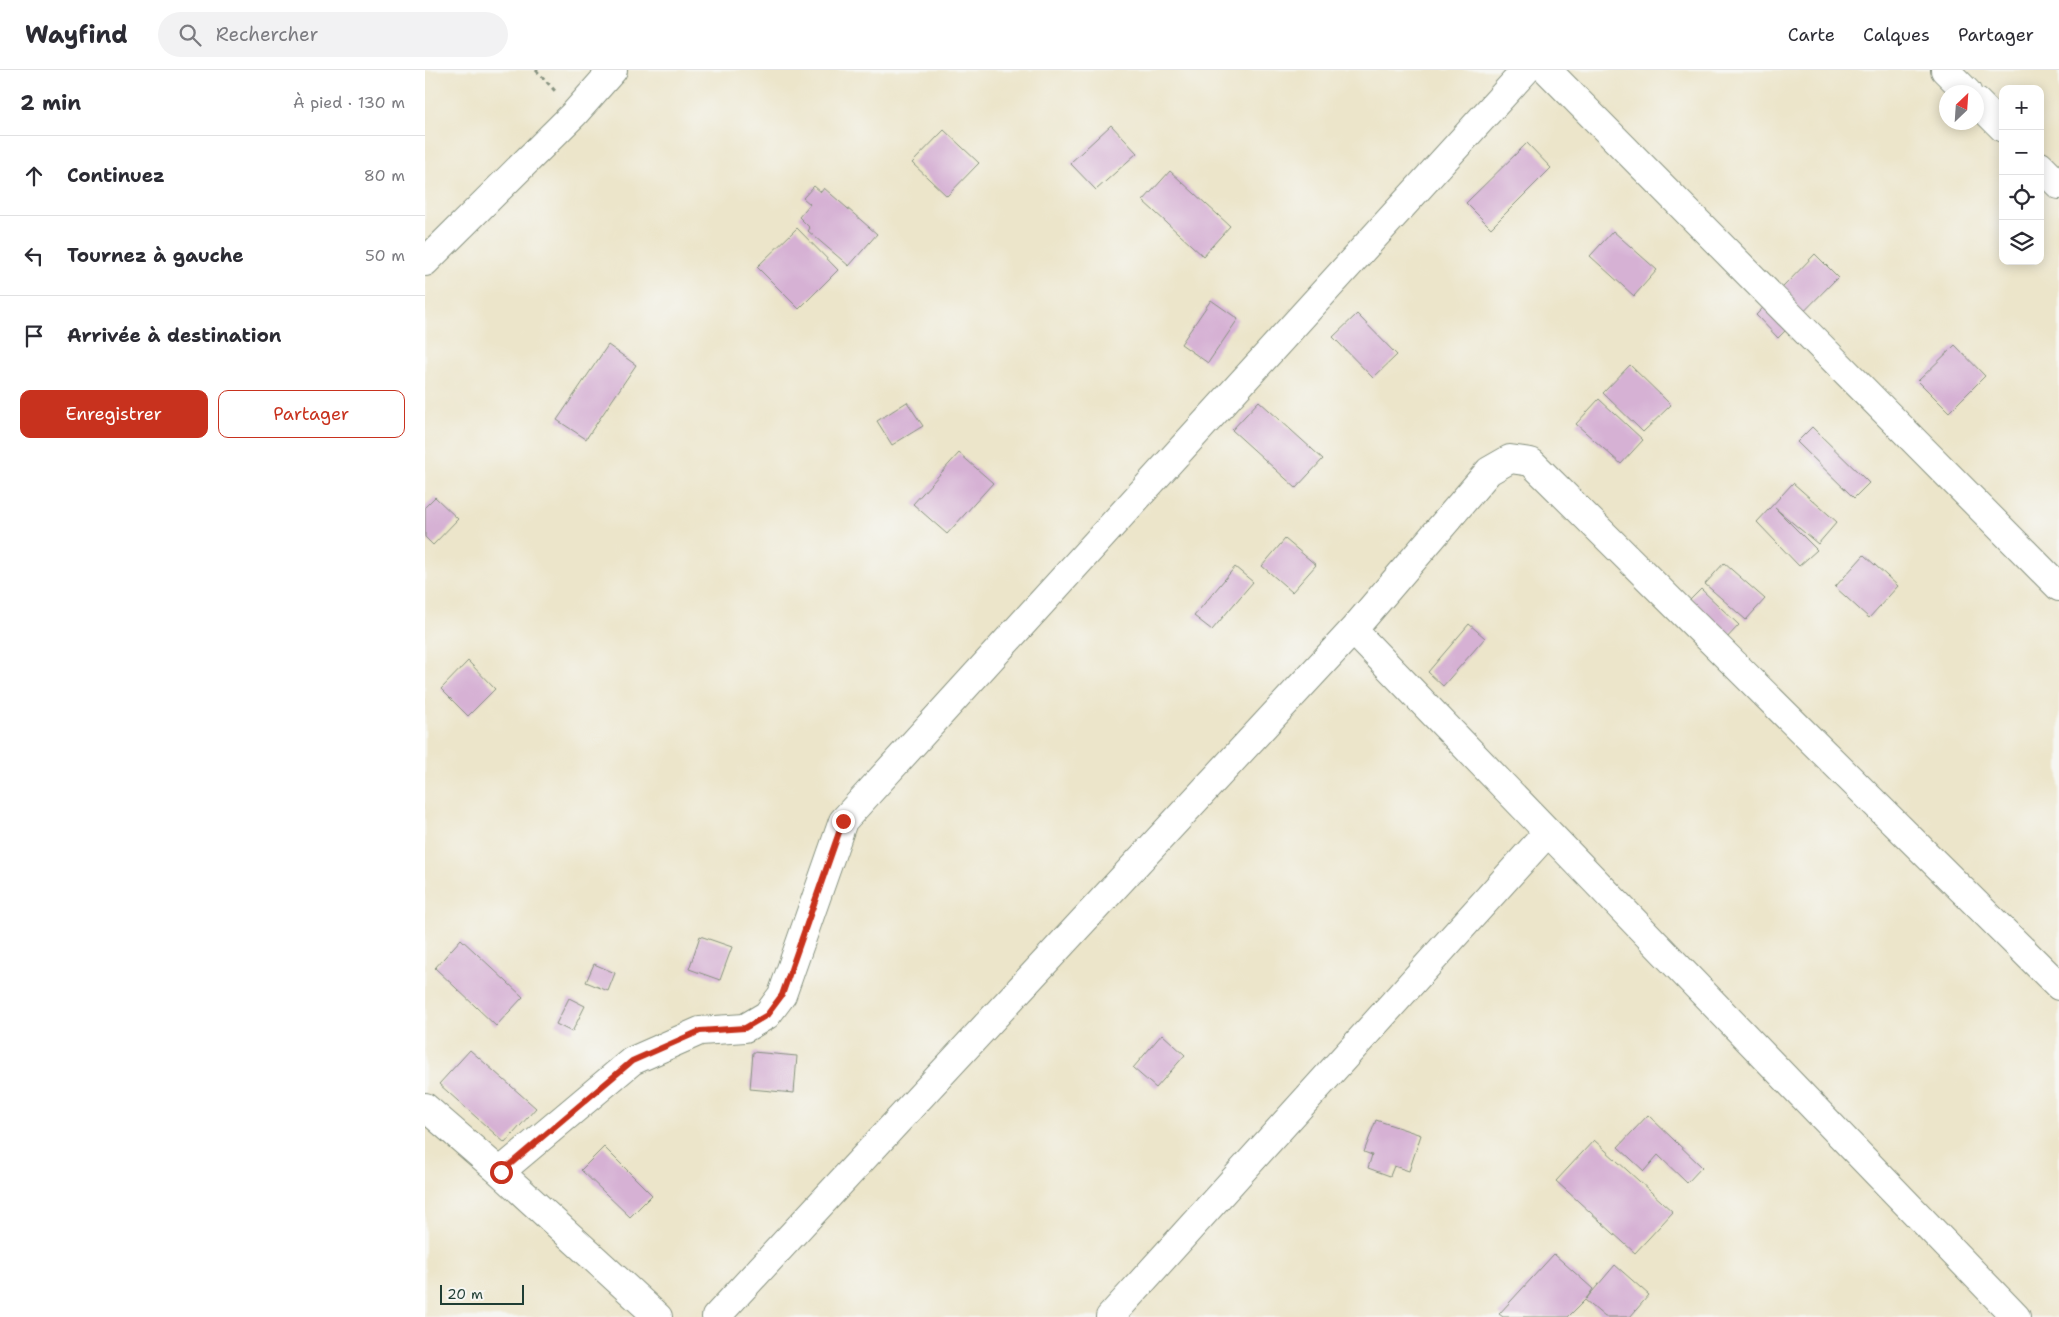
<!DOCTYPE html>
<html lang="fr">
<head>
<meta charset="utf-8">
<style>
	body { margin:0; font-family:"Shantell Sans",sans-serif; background:#f2f2f3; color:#2b2b33 }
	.controls { position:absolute; right:15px; top:15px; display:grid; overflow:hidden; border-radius:10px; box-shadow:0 2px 12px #0003 }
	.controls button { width:45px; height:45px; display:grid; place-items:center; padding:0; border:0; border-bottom:1px solid #e1e1e2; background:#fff; color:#2b2b33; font:25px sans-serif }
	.compass { position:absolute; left:1514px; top:15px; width:45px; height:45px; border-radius:50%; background:#fff; box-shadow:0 2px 12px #0003; rotate:25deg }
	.scale { position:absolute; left:15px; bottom:12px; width:84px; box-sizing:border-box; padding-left:5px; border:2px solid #1f3d34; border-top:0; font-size:14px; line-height:18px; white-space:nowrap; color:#1f3d34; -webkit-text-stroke:4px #f6f6f2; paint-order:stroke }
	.stop { position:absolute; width:15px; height:15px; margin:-11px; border:4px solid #c8321e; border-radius:50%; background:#fff }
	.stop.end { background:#c8321e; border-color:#fff; box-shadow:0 1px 5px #0008 }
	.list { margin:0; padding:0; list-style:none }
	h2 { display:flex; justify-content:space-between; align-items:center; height:65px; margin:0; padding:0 20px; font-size:21px }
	h2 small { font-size:16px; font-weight:400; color:#7c7c81 }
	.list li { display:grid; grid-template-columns:32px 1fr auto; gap:15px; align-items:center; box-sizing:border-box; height:80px; padding:0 20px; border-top:1px solid #e1e1e2 }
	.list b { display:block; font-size:19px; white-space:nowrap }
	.list em { font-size:16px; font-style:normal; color:#7c7c81 }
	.actions { display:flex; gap:10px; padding:15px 20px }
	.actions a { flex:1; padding:11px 0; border:1px solid #c8321e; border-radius:10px; text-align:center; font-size:18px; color:#c8321e }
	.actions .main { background:#c8321e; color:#fff }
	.icon { flex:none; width:28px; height:28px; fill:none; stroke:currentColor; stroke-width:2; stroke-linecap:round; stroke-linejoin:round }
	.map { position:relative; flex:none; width:1634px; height:1247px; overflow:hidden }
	header { display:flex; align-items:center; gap:30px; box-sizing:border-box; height:70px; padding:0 25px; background:#fff; border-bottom:1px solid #e1e1e2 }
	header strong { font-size:24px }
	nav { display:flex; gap:28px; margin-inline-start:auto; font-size:18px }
	.search { width:350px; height:45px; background:#f2f2f3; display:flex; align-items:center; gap:12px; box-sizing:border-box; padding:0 18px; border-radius:28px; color:#7c7c81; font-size:19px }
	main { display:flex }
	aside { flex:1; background:#fff }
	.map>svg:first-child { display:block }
	.building { fill:#d6b1d4 }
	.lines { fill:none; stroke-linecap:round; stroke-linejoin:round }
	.minor-casing { stroke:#86917f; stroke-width:30 }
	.path { stroke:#86917f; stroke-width:3; stroke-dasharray:4 4; stroke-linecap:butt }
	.minor { stroke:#fff; stroke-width:28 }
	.route { stroke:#c8321e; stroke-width:6 }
</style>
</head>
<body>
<header>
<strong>Wayfind</strong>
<div class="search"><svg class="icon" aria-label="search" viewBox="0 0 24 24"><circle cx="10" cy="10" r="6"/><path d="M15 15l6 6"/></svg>Rechercher</div>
<nav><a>Carte</a><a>Calques</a><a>Partager</a></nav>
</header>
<main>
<aside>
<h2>2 min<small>À pied · 130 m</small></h2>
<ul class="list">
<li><svg class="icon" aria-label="ahead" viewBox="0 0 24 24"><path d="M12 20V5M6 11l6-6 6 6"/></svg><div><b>Continuez</b></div><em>80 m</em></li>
<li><svg class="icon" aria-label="left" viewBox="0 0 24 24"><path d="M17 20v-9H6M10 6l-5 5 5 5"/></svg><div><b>Tournez à gauche</b></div><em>50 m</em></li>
<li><svg class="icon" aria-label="arrive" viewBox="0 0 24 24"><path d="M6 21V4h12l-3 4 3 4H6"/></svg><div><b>Arrivée à destination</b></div></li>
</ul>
<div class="actions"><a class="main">Enregistrer</a><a>Partager</a></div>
</aside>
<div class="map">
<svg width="1634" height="1247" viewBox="0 0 1634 1247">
	<rect width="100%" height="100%" fill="#f6f6f2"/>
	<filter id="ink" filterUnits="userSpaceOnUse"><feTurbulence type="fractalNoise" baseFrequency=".02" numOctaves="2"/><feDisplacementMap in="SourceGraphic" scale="10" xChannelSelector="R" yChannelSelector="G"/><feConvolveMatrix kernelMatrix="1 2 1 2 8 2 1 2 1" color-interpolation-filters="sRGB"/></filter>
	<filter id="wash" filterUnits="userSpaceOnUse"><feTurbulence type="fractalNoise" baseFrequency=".0096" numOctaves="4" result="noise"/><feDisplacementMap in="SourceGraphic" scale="20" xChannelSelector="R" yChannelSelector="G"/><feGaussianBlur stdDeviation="1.12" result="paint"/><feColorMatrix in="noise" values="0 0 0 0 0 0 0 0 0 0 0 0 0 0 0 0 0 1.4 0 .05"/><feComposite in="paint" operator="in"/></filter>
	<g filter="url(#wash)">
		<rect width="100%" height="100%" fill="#ece5ca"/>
		<g id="blocks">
			<path class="building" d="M686,55L712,83L671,120L645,93Z
				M519,60L554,93L522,126L487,93Z
				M1102,73L1126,98L1066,158L1041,133Z
				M745,101L805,156L778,186L718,131Z
				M389,116L396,122L399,118L452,164L424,196L383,161L385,158L374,147L385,134L378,128Z
				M372,158L413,200L374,239L332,197Z
				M1188,161L1232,200L1209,226L1165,186Z
				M1390,184L1413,207L1353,268L1331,245Z
				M786,230L813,249L783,293L756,274Z
				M932,244L972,285L948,308L908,267Z
				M183,275L211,295L161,369L132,350Z
				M1530,275L1560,306L1524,342L1493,311Z
				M1205,295L1246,335L1218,362L1178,323Z
				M1174,329L1218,370L1196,394L1151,354Z
				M834,331L898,389L871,418L807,360Z
				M482,332L498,356L467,375L452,351Z
				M1387,357L1444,413L1429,428L1372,372Z
				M534,383L568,413L522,464L488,434Z
				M1368,413L1412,452L1393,474L1350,438L1392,480L1374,496L1332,452Z
				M10,427L33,449L8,475L0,467V437Z
				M860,469L891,495L867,522L837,496Z
				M1439,485L1473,516L1444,548L1410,517Z
				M1299,493L1340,529L1321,550L1280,514Z
				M810,497L828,512L787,560L769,546Z
				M1276,519L1314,555L1299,571L1261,534Z
				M1044,554L1060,568L1018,616L1003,602Z
				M43,591L70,619L43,646L16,619Z
				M275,866L307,877L295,910L264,899Z
				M36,869L98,927L71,956L10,898Z
				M169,894L190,903L183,921L161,912Z
				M144,928L160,936L147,962L131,954Z
				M737,964L760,985L731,1018L708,998Z
				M45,980L111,1038L80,1073L14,1014Z
				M328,982L372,986L369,1023L325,1019Z
				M1223,1045L1277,1097L1262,1113L1233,1085L1219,1101L1193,1077Z
				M951,1050L996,1065L984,1101L969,1096L965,1106L943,1098L947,1085L939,1082Z
				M1169,1070L1248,1142L1210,1183L1131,1111Z
				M179,1077L227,1125L205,1147L156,1100Z
				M1129,1184L1168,1219L1161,1229L1190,1195L1224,1225L1205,1247H1180L1160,1230L1143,1247H1078L1074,1244Z"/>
		</g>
	</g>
	<g filter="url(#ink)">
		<use href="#blocks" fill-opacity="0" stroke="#86917f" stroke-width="1"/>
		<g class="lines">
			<defs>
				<path id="minor" d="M1122,0L1634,517
					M1520,0L1542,22
					M1552,32L1578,58
					M1615,96L1634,115
					M0,192L150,43L188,0
					M928,560L1591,1247
					M0,1037L75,1102L233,1247
					M75,1102L207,991L275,961L320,958L342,945L357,925L418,751L1101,0
					M291,1247L928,560L1064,401L1085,389L1106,392L1634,916
					M685,1247L1123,762"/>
			</defs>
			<use href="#minor" class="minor-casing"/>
			<path class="path" d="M111,0L131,22"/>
			<use href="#minor" class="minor"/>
		</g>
	</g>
	<g class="lines" filter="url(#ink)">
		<path class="route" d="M76,1102L207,991L275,961L320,958L342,945L357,925L418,751"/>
	</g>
</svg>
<div class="controls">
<button>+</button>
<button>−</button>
<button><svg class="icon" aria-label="locate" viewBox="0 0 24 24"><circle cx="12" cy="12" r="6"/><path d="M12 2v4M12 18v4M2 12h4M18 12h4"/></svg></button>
<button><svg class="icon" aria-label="layers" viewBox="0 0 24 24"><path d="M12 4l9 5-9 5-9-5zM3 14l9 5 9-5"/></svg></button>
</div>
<svg class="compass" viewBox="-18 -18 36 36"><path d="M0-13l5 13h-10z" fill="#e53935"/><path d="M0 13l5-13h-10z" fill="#7c7c81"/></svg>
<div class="scale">20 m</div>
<div class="stop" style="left:76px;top:1102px"></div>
<div class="stop end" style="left:418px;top:751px"></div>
</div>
</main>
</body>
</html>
